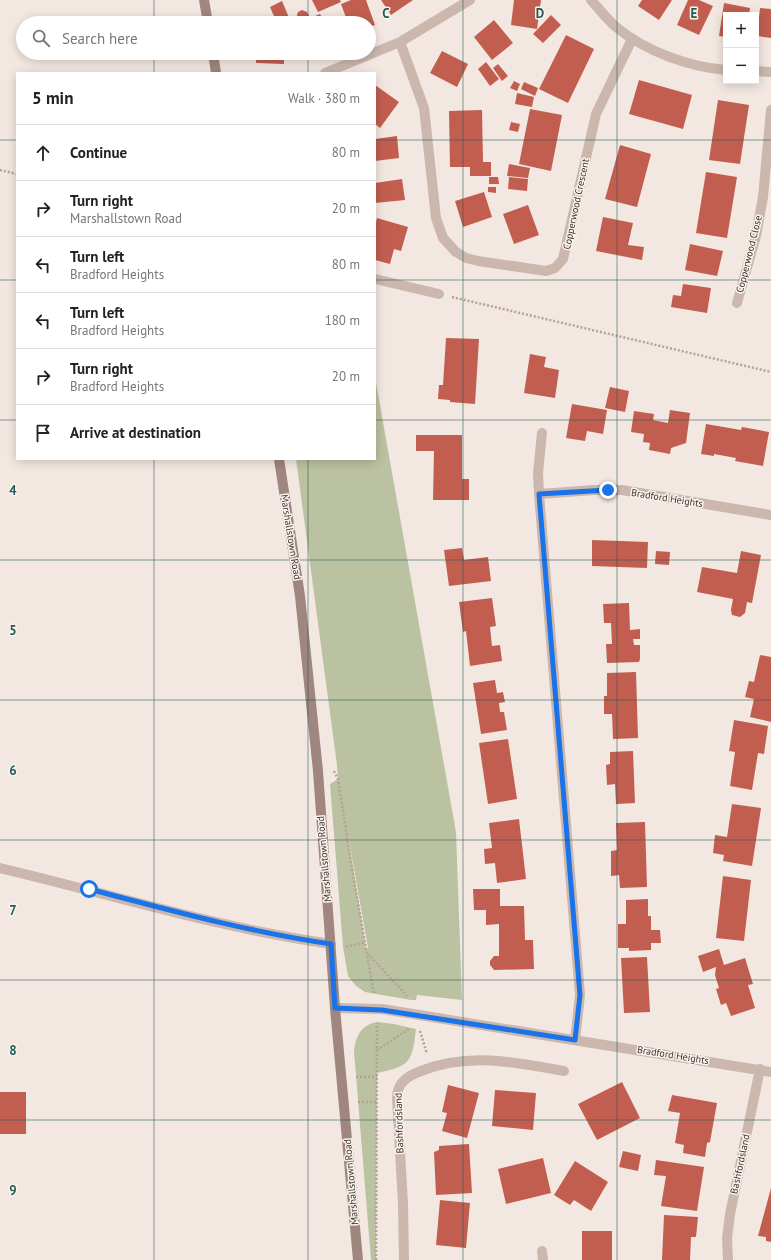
<!DOCTYPE html>
<html lang="en">
<head>
<meta charset="utf-8">
<style>
	body { margin:0; font-family:"PT Sans",sans-serif; background:#f6f6f6; color:#222 }
	.controls { position:absolute; right:12px; top:12px; display:grid; overflow:hidden; border-radius:0px; box-shadow:0 2px 10px #0003 }
	.controls button { width:36px; height:36px; display:grid; place-items:center; padding:0; border:0; border-bottom:1px solid #e0e0e0; background:#fff; color:#222; font:20px sans-serif }
	.stop { position:absolute; width:12px; height:12px; margin:-9px; border:3px solid #1a73e8; border-radius:50%; background:#fff }
	.stop.end { background:#1a73e8; border-color:#fff; box-shadow:0 1px 4px #0008 }
	.list { margin:0; padding:0; list-style:none }
	h2 { display:flex; justify-content:space-between; align-items:center; height:52px; margin:0; padding:0 16px; font-size:17px }
	h2 small { font-size:13px; font-weight:400; color:#767676 }
	.list li { display:grid; grid-template-columns:26px 1fr auto; gap:12px; align-items:center; box-sizing:border-box; height:56px; padding:0 16px; border-top:1px solid #e0e0e0 }
	.list b { display:block; font-size:15px; white-space:nowrap }
	.list p { margin:0; font-size:13px; white-space:nowrap; color:#767676 }
	.list em { font-size:13px; font-style:normal; color:#767676 }
	.icon { flex:none; width:22px; height:22px; fill:none; stroke:currentColor; stroke-width:2; stroke-linecap:round; stroke-linejoin:round }
	.map { position:relative; flex:none; width:771px; height:1260px; overflow:hidden }
	.search { position:absolute; background:#fff; box-shadow:0 2px 10px #0003; left:16px; top:16px; width:360px; height:44px; display:flex; align-items:center; gap:10px; box-sizing:border-box; padding:0 14px; border-radius:22px; color:#767676; font-size:15px }
	.panel { position:absolute; background:#fff; box-shadow:0 2px 10px #0003; left:16px; top:72px; width:360px; height:388px; border-radius:0px }
	.map>svg:first-child { display:block }
	.green { fill:#bbc2a1; fill-rule:evenodd }
	.building { fill:#c25e50 }
	.lines { fill:none; stroke-linecap:round; stroke-linejoin:round }
	.path { stroke:#b7a197; stroke-width:2.5; stroke-dasharray:2 2; stroke-linecap:butt }
	.service { stroke:#cbb7ad; stroke-width:10 }
	.minor { stroke:#cbb7ad; stroke-width:10 }
	.secondary { stroke:#9f867e; stroke-width:10 }
	.route { stroke:#1a73e8; stroke-width:5 }
	.grid { fill:none; stroke:#225a57; stroke-width:1; stroke-opacity:0.55 }
	.labels { text-anchor:middle; dominant-baseline:central; stroke-width:3; stroke-linejoin:round; paint-order:stroke }
	.street-label { font-size:10px; fill:#3a2e2b; stroke:#faf3ee }
	.grid-label { font-size:13px; text-anchor:middle; font-weight:bold; fill:#225a57; stroke:#faf3ee; stroke-width:3; stroke-linejoin:round; paint-order:stroke }
</style>
</head>
<body>
<div class="map">
<svg width="771" height="1260" viewBox="0 0 771 1260">
	<rect width="100%" height="100%" fill="#f3e8e1"/>
	<path class="green" d="M375,377L456,832L462,1000L417,995L416,1000H411L365,992L356,986L348,976L343,947L330,784L338,779L337,765L296,459H375ZM347,829L368,948V949L366,948Z
		M377,1022L394,1024L416,1029C412,1063 410,1066 377,1073L376,1260H371L354,1051C356,1036 361,1025 377,1022Z"/>
	<path class="building" d="M312,0H340L341,2L318,12Z
		M351,0H366L375,25L369,27V23H348L341,4Z
		M381,0H413L391,15Z
		M514,0H541L537,29L511,25Z
		M642,0H672L659,20L638,6Z
		M688,0H699L713,6L699,35L677,25Z
		M282,1L290,20L277,23L270,7Z
		M724,3L750,8L749,15H726V37L719,36Z
		M760,8L771,9V38L757,36Z
		M302,10L307,12L310,18L320,14L325,23H299L296,18L298,12Z
		M551,15L561,25L543,43L533,34Z
		M494,20L513,43L492,60L474,37Z
		M566,35L594,49L568,103L539,89Z
		M442,51L468,64L457,87L430,73Z
		M256,53H284V64L256,63Z
		M486,62L499,79L490,86L478,69Z
		M498,64L508,76L502,81L493,68Z
		M639,80L692,95L683,129L629,114Z
		M514,81L520,84L517,91L510,88Z
		M524,82L538,88L535,96L521,89Z
		M375,85L399,102L380,128L375,124Z
		M517,93L534,97L532,107L515,104Z
		M718,100L749,105L740,164L709,160Z
		M530,109L562,115L551,171L519,164Z
		M482,110L483,162H491V176H470V167H450L449,111Z
		M511,122L520,124L518,132L509,130Z
		M397,136L399,158L375,161V139Z
		M620,145L651,154L637,207L605,199Z
		M509,164L530,168L528,178L507,176Z
		M706,172L737,177L727,238L696,233Z
		M489,177H498L499,184H489Z
		M509,177L528,179L527,191L508,189Z
		M402,179L405,200L375,203V183Z
		M488,187H496V193L488,192Z
		M484,192L492,217L463,227L455,201Z
		M528,205L539,235L514,244L503,214Z
		M603,217L633,223L628,245L644,247L642,260L596,251Z
		M377,218L408,227L401,251L394,249L390,264L375,260V226Z
		M690,244L723,251L717,276L685,270Z
		M683,284L711,288L707,313L671,307L673,295L681,296Z
		M446,338L479,339L475,404L450,402V400L438,399L439,385H443Z
		M530,354L546,357L544,367L559,370L555,398L524,393Z
		M610,387L629,391L625,412L605,408Z
		M572,404L607,410L603,434L587,431L585,441L566,438Z
		M670,410L690,413L686,443L671,448L670,454L649,450L650,443L643,442L644,434L631,432L634,411L654,414L653,420L668,423Z
		M706,424L741,430L742,427L769,432L763,466L735,461L736,458L714,454V456L701,454Z
		M416,435H462V479H469V500H433L434,451H416Z
		M592,540L648,542L647,568L592,566Z
		M462,548L464,560L488,557L491,581L449,586L444,550Z
		M656,551L670,552L669,565L655,564Z
		M741,551L761,555L752,603L747,602L745,613L740,617L732,615L731,610L733,599L697,592L702,567L737,573Z
		M492,598L496,626L490,627L492,646L500,645L502,661L470,666L466,631L463,632L459,602Z
		M629,603L630,630L640,629V639H633L634,645H640V659L639,662L607,663L606,644H612L611,623H604L603,604Z
		M760,655L771,657V722L750,717L754,699L745,697L749,681L754,682Z
		M636,672L638,738L613,739L612,714H604V696H607V673Z
		M495,680L497,693L503,692L505,702L499,703L500,712H504L507,730L481,734L473,683Z
		M734,720L768,726L764,754L758,753L752,790L730,786L735,752L729,751Z
		M508,739L517,799L488,804L479,743Z
		M633,751L635,803L616,804L615,784L607,785L606,765L610,764V752Z
		M732,804L761,808L752,866L723,861L724,855L713,853L715,835L727,837Z
		M519,819L526,879L497,883L495,863L485,864L484,849L492,848L489,823Z
		M645,822L647,887L620,888L619,875L611,876V851L617,850L616,823Z
		M723,876L751,880L744,941L716,938Z
		M473,889H500V906H524L525,940H533L534,969L494,970L490,965V961L494,956H499V924L486,925V910H474Z
		M648,899V916H651V930H660L661,943H651V950L629,951V948H618V924H626V900Z
		M719,949L724,965L745,958L753,984L748,985L755,1008L731,1016L726,1003L721,1005L716,989L719,988L715,975L716,967L703,972L698,956Z
		M647,957L650,1012L624,1013L621,958Z
		M622,1082L640,1118L597,1140L578,1104Z
		M448,1085L479,1093L467,1138L442,1131L447,1113L442,1112Z
		M495,1090L536,1093L533,1130L492,1126Z
		M0,1092H26V1134H0Z
		M672,1095L717,1103L710,1142L707,1143L705,1157L683,1153L684,1145L675,1143L680,1113L668,1111Z
		M469,1144L472,1193L436,1195L434,1152L439,1150V1146Z
		M623,1151L641,1155L638,1171L619,1167Z
		M543,1158L551,1193L506,1204L498,1169Z
		M656,1160L704,1167L697,1211L661,1206L666,1176L654,1175Z
		M575,1161L608,1182L591,1211L574,1200L570,1205L554,1195Z
		M771,1188V1242L766,1241V1237L758,1236Z
		M440,1200L470,1203L466,1248L436,1245Z
		M664,1215L698,1217L696,1237H691L690,1260H662Z
		M582,1231H612V1260H582Z"/>
	<g class="lines">
		<path class="path" d="M0,170L17,174
			M452,297L771,372
			M334,771L338,779L351,863L374,994
			M346,947L365,942
			M368,954L408,997
			M420,1031L427,1054
			M377,1050L409,1029
			M356,1077H377
			M358,1102H377
			M376,1260L377,1023"/>
		<path class="service" d="M375,279L439,294
			M0,868C110,894 219,928 331,944"/>
		<path class="minor" d="M591,0C599,9 607,19 616,27C645,51 689,67 726,70
			M400,42L424,108L436,218L443,238L456,252L466,258L478,261L546,271L555,268L563,259L596,114L632,39
			M756,71L771,72
			M325,73L400,42L470,0
			M737,303L756,236L763,197L771,110
			M542,433L538,473L539,494L580,995L575,1040
			M539,494L594,490H622L771,515
			M335,1008L382,1009L771,1072
			M542,1251L543,1260
			M404,1260L403,1204L397,1098C397,1082 408,1076 421,1071C468,1052 516,1062 564,1071
			M728,1260L727,1238L730,1214L760,1069"/>
		<path class="secondary" d="M204,0L208,23
			M213,53L216,73
			M279,459L300,596L318,771L335,1008L358,1260"/>
	</g>
	<g class="lines">
		<path class="route" d="M89,889C169,910 249,932 331,944L335,1008L382,1010L575,1040L580,995L539,494L608,490"/>
	</g>
	<path class="grid" d="M154,0V23M308,0V23M463,0V1260M617,0V1260M154,53V73M308,53V73M0,140H17M375,140H771M0,280H17M375,280H771M0,420H17M375,420H771M154,459V1260M308,459V1260M0,560H771M0,700H771M0,840H771M0,980H771M0,1120H771"/>
	<g class="labels">
		<g class="street-label">
			<text transform="translate(576 204) rotate(-78)">Copperwood Crescent</text>
			<text transform="translate(749 254) rotate(-76)">Copperwood Close</text>
			<text transform="translate(667 498) rotate(9)">Bradford Heights</text>
			<text transform="translate(291 537) rotate(81)">Marshallstown Road</text>
			<text transform="translate(324 859) rotate(-95)">Marshallstown Road</text>
			<text transform="translate(673 1055) rotate(9)">Bradford Heights</text>
			<text transform="translate(399 1123) rotate(-92)">Bashfordsland</text>
			<text transform="translate(740 1164) rotate(-78)">Bashfordsland</text>
			<text transform="translate(351 1182) rotate(-95)">Marshallstown Road</text>
		</g>
	</g>
	<g class="grid-label">
		<text x="386" y="18">C</text>
		<text x="540" y="18">D</text>
		<text x="694" y="18">E</text>
		<text x="13" y="495">4</text>
		<text x="13" y="635">5</text>
		<text x="13" y="775">6</text>
		<text x="13" y="915">7</text>
		<text x="13" y="1055">8</text>
		<text x="13" y="1195">9</text>
	</g>
</svg>
<div class="controls">
<button>+</button>
<button>−</button>
</div>
<div class="stop" style="left:89px;top:889px"></div>
<div class="stop end" style="left:608px;top:490px"></div>
<div class="search"><svg class="icon" aria-label="search" viewBox="0 0 24 24"><circle cx="10" cy="10" r="6"/><path d="M15 15l6 6"/></svg>Search here</div>
<section class="panel">
<h2>5 min<small>Walk · 380 m</small></h2>
<ul class="list">
<li><svg class="icon" aria-label="ahead" viewBox="0 0 24 24"><path d="M12 20V5M6 11l6-6 6 6"/></svg><div><b>Continue</b></div><em>80 m</em></li>
<li><svg class="icon" aria-label="right" viewBox="0 0 24 24"><path d="M7 20v-9h11M14 6l5 5-5 5"/></svg><div><b>Turn right</b><p>Marshallstown Road</p></div><em>20 m</em></li>
<li><svg class="icon" aria-label="left" viewBox="0 0 24 24"><path d="M17 20v-9H6M10 6l-5 5 5 5"/></svg><div><b>Turn left</b><p>Bradford Heights</p></div><em>80 m</em></li>
<li><svg class="icon" aria-label="left" viewBox="0 0 24 24"><path d="M17 20v-9H6M10 6l-5 5 5 5"/></svg><div><b>Turn left</b><p>Bradford Heights</p></div><em>180 m</em></li>
<li><svg class="icon" aria-label="right" viewBox="0 0 24 24"><path d="M7 20v-9h11M14 6l5 5-5 5"/></svg><div><b>Turn right</b><p>Bradford Heights</p></div><em>20 m</em></li>
<li><svg class="icon" aria-label="arrive" viewBox="0 0 24 24"><path d="M6 21V4h12l-3 4 3 4H6"/></svg><div><b>Arrive at destination</b></div></li>
</ul>
</section>
</div>
</body>
</html>
